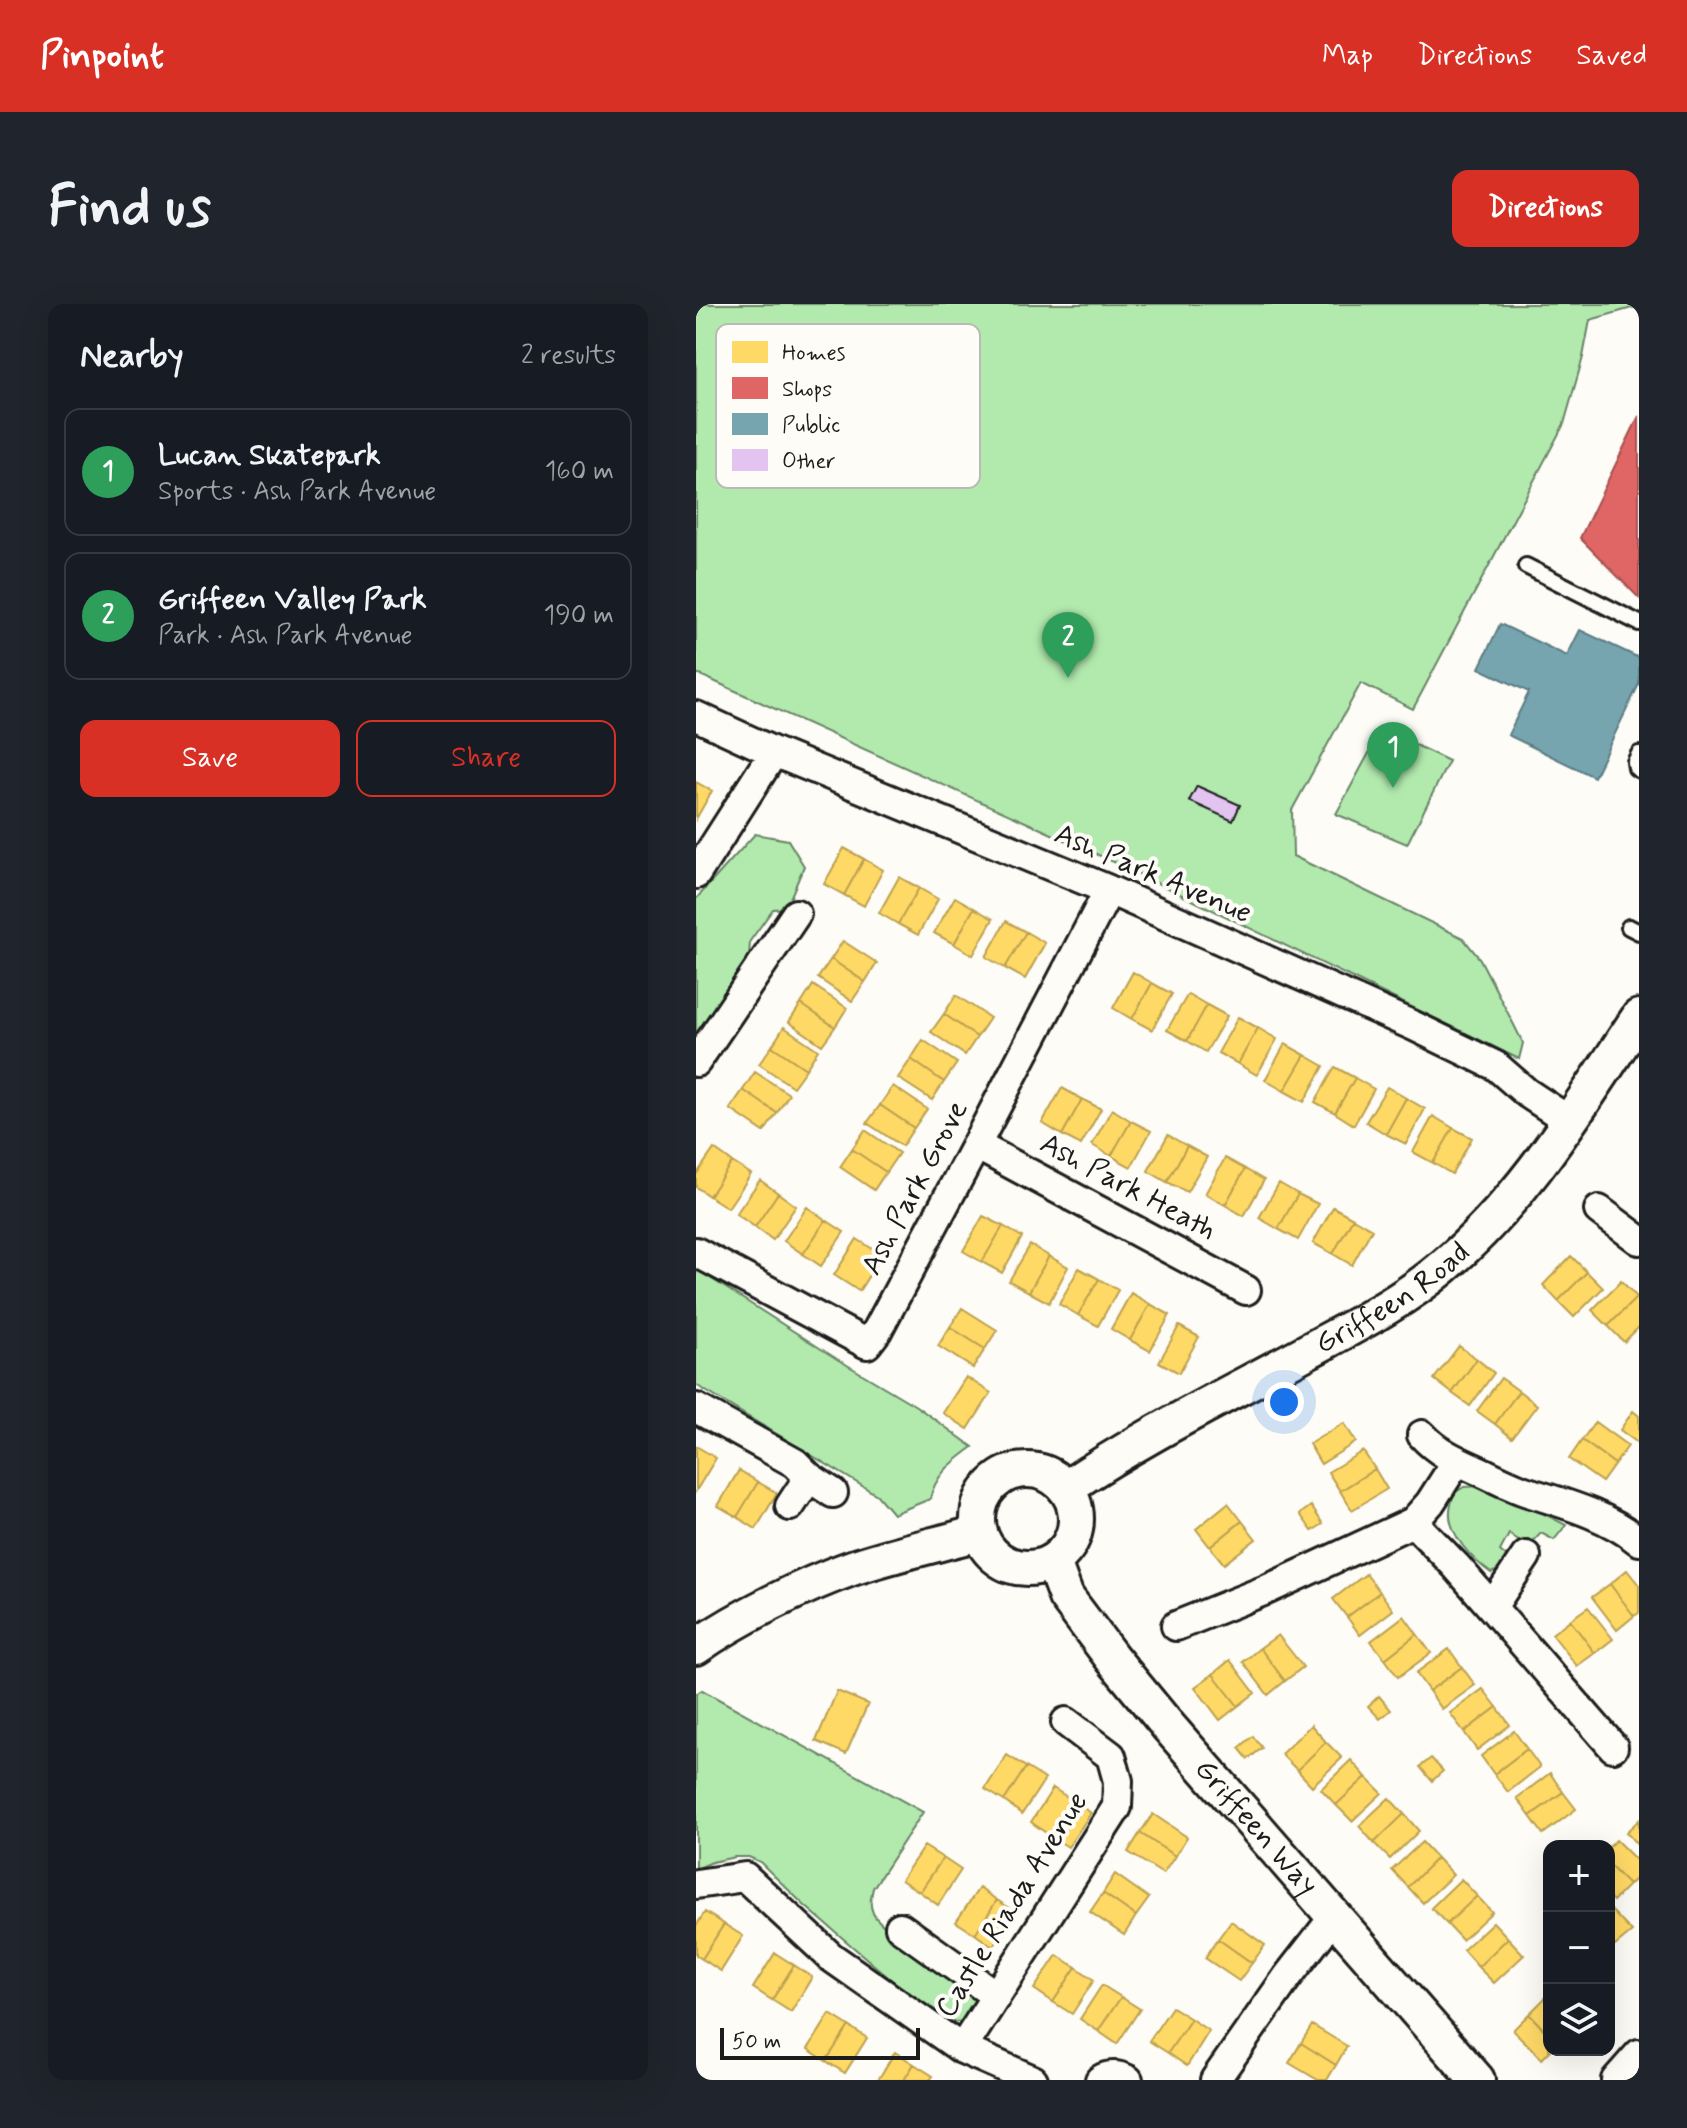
<!DOCTYPE html>
<html lang="en">
<head>
<meta charset="utf-8">
<style>
	body { margin:0; font-family:Mynerve,sans-serif; background:#20242c; color:#f1f3f6 }
	.controls { position:absolute; right:24px; bottom:24px; display:grid; overflow:hidden; border-radius:16px; box-shadow:0 8px 32px #0002 }
	.controls button { width:72px; height:72px; display:grid; place-items:center; padding:0; border:0; border-bottom:2px solid #363941; background:#171b24; color:#f1f3f6; font:40px sans-serif }
	.scale { position:absolute; left:24px; bottom:20px; width:200px; box-sizing:border-box; padding-left:8px; border:4px solid #1c1c1c; border-top:0; font-size:22px; line-height:28px; white-space:nowrap; color:#1c1c1c; -webkit-text-stroke:6px #fdfcf7; paint-order:stroke }
	.you { position:absolute; left:588px; top:1098px; width:28px; height:28px; margin:-20px; border:6px solid #fff; border-radius:50%; background:#1a73e8; box-shadow:0 0 0 12px #1a73e833 }
	.badge { display:grid; place-items:center; width:52px; height:52px; border-radius:50%; background:#d93025; color:#fff; font-size:26px; font-weight:700 }
	.pin { position:absolute; translate:-50% -66px; filter:drop-shadow(0 2px 4px #0008) }
	.pin::after { content:''; position:absolute; top:42px; width:28px; height:24px; background:inherit; clip-path:polygon(0 0,100% 0,50% 100%) }
	.list { margin:0; padding:0; list-style:none }
	h2 { display:flex; justify-content:space-between; align-items:center; height:104px; margin:0; padding:0 32px; font-size:34px }
	h2 small { font-size:26px; font-weight:400; color:#9ea1a6 }
	.list li { display:grid; grid-template-columns:52px 1fr auto; gap:24px; align-items:center; box-sizing:border-box; height:128px; margin:0 16px 16px; padding:0 16px; border:2px solid #363941; border-radius:16px }
	.list b { display:block; font-size:30px; white-space:nowrap }
	.list p { margin:0; font-size:26px; white-space:nowrap; color:#9ea1a6 }
	.list em { font-size:26px; font-style:normal; color:#9ea1a6 }
	.actions { display:flex; gap:16px; padding:24px 32px }
	.actions a { flex:1; padding:18px 0; border:2px solid #d93025; border-radius:16px; text-align:center; font-size:28px; color:#d93025 }
	.actions .main { background:#d93025; color:#fff }
	.icon { flex:none; width:44px; height:44px; fill:none; stroke:currentColor; stroke-width:2; stroke-linecap:round; stroke-linejoin:round }
	.map { position:relative; flex:none; width:943px; height:1776px; overflow:hidden; border-radius:16px }
	header { display:flex; align-items:center; gap:48px; box-sizing:border-box; height:112px; padding:0 40px; background:#d93025; color:#fff }
	header strong { font-size:38px }
	nav { display:flex; gap:44px; margin-inline-start:auto; font-size:28px }
	.intro { display:flex; align-items:center; justify-content:space-between; box-sizing:border-box; height:192px; padding:0 48px }
	h1 { margin:0; font-size:56px }
	.button { padding:20px 36px; border-radius:16px; background:#d93025; color:#fff; font-size:28px; font-weight:700 }
	main { display:flex; gap:48px; padding:0 48px }
	aside { flex:1; background:#171b24; border-radius:16px; box-shadow:0 8px 32px #0002 }
	.map>svg:first-child { display:block }
	.green { fill:#b2eaae; stroke:#678365; stroke-width:2 }
	.homes { fill:#ffd966; stroke:#bba050; stroke-width:2 }
	.shops { fill:#e06666; stroke:#a55050; stroke-width:2 }
	.public { fill:#76a5af; stroke:#5b7c83; stroke-width:2 }
	.building { fill:#e3c3f0; stroke:#1c1c1c; stroke-width:2 }
	.lines { fill:none; stroke-linecap:round; stroke-linejoin:round }
	.service-casing { stroke:#1c1c1c; stroke-width:20 }
	.minor-casing { stroke:#1c1c1c; stroke-width:34 }
	.tertiary-casing { stroke:#1c1c1c; stroke-width:40 }
	.service { stroke:#fdfcf7; stroke-width:14 }
	.minor { stroke:#fdfcf7; stroke-width:28 }
	.tertiary { stroke:#fdfcf7; stroke-width:34 }
	.labels { text-anchor:middle; dominant-baseline:central; stroke-width:8; stroke-linejoin:round; paint-order:stroke }
	.street-label { font-size:30px; fill:#1c1c1c; stroke:#fdfcf7 }
	.key { fill:#fdfcf7; stroke:#bab9b5; stroke-width:2 }
	.key-label { font-size:22px; fill:#1c1c1c }
</style>
</head>
<body>
<header>
<strong>Pinpoint</strong>
<nav><a>Map</a><a>Directions</a><a>Saved</a></nav>
</header>
<div class="intro"><h1>Find us</h1><a class="button">Directions</a></div>
<main>
<aside>
<h2>Nearby<small>2 results</small></h2>
<ul class="list">
<li><span class="badge" style="background:#2e9e5b">1</span><div><b>Lucan Skatepark</b><p>Sports · Ash Park Avenue</p></div><em>160 m</em></li>
<li><span class="badge" style="background:#2e9e5b">2</span><div><b>Griffeen Valley Park</b><p>Park · Ash Park Avenue</p></div><em>190 m</em></li>
</ul>
<div class="actions"><a class="main">Save</a><a>Share</a></div>
</aside>
<div class="map">
<svg width="943" height="1776" viewBox="0 0 943 1776">
	<rect width="100%" height="100%" fill="#fdfcf7"/>
	<filter id="ink" filterUnits="userSpaceOnUse"><feTurbulence type="fractalNoise" baseFrequency=".0125" numOctaves="2"/><feDisplacementMap in="SourceGraphic" scale="16" xChannelSelector="R" yChannelSelector="G"/><feConvolveMatrix kernelMatrix="1 2 1 2 8 2 1 2 1" color-interpolation-filters="sRGB"/></filter>
	<g filter="url(#ink)">
		<path class="green" d="M0,0H943V2L894,16L887,53L868,120L717,405L665,379L596,506L597,552L767,634L784,655L818,721L827,739L823,755L420,559L0,369Z
			M686,425L753,457L711,540L640,510Z
			M59,530L92,536L108,562L90,604L77,605L54,637L53,655L0,735V595Z
			M0,965L141,1055L220,1102L277,1143C256,1159 240,1169 234,1195L197,1210L181,1191L0,1081Z
			M786,1182L803,1187L870,1221L858,1236L845,1229L836,1239H825L813,1230L804,1247L812,1254L807,1264L795,1269C778,1257 752,1231 754,1207C754,1201 757,1194 758,1189L768,1183Z
			M6,1386L227,1508L177,1584C175,1593 173,1600 177,1609C184,1626 258,1672 277,1685L282,1699L270,1717L257,1718L213,1691L108,1601L64,1558L53,1553H39L16,1558L0,1565V1390Z"/>
		<path class="homes" d="M0,478L16,487L0,515Z
			M148,544L168,555L148,591L128,580Z
			M168,555L187,566L168,602L148,591Z
			M203,573L223,584L202,620L183,609Z
			M223,584L242,595L222,631L202,620Z
			M259,593L278,604L258,640L238,629Z
			M278,604L297,615L277,651L258,640Z
			M310,617L330,628L309,664L290,653Z
			M330,628L349,639L329,675L309,664Z
			M147,637L181,659L169,678L135,655Z
			M135,655L169,678L156,697L122,674Z
			M437,668L456,679L436,715L417,704Z
			M456,679L476,690L456,726L436,715Z
			M117,681L151,704L139,723L105,700Z
			M492,690L511,701L491,737L471,726Z
			M260,691L294,714L281,733L248,710Z
			M105,700L139,723L126,741L93,718Z
			M511,701L531,712L510,748L491,737Z
			M248,710L281,733L269,751L235,728Z
			M542,713L562,724L542,760L522,749Z
			M88,723L122,746L110,765L76,742Z
			M562,724L581,735L561,771L542,760Z
			M227,736L261,759L248,778L215,755Z
			M589,740L609,751L588,787L569,776Z
			M76,742L110,765L97,783L63,760Z
			M609,751L628,762L608,798L588,787Z
			M215,755L248,778L236,796L202,774Z
			M639,763L659,774L639,809L619,798Z
			M59,768L93,790L81,809L47,786Z
			M659,774L678,785L658,821L639,809Z
			M197,782L231,805L218,824L184,801Z
			M691,783L710,794L690,830L670,818Z
			M366,784L386,795L366,831L346,819Z
			M47,786L81,809L68,828L34,805Z
			M710,794L729,805L710,840L690,830Z
			M386,795L405,805L385,841L366,831Z
			M184,801L218,824L206,842L171,819Z
			M416,805L435,817L415,852L396,841Z
			M737,812L757,824L737,859L717,848Z
			M435,817L455,827L435,863L415,852Z
			M757,824L776,834L756,870L737,859Z
			M169,826L203,849L190,868L156,845Z
			M472,831L491,842L471,878L452,867Z
			M491,842L511,853L491,888L471,878Z
			M18,845L36,858L13,892L0,883V871Z
			M156,845L190,868L178,886L144,863Z
			M529,854L549,865L529,901L509,890Z
			M36,858L55,870L32,904L13,892Z
			M549,865L568,876L548,912L529,901Z
			M64,876L82,889L59,923L40,910Z
			M583,879L602,890L582,925L563,914Z
			M82,889L100,902L77,936L59,923Z
			M602,890L622,900L602,936L582,925Z
			M111,903L130,916L107,950L88,937Z
			M637,903L657,914L637,950L617,939Z
			M287,912L307,922L286,958L267,947Z
			M657,914L676,925L656,961L637,950Z
			M130,916L148,928L125,962L107,950Z
			M307,922L326,933L306,969L286,958Z
			M161,935L186,951L163,987L138,971Z
			M334,941L353,952L333,988L313,977Z
			M353,952L372,963L353,999L333,988Z
			M875,952L891,968L862,997L847,981Z
			M383,964L403,975L382,1011L363,1000Z
			M891,968L907,984L878,1013L862,997Z
			M403,975L422,986L402,1022L382,1011Z
			M925,977L941,993L912,1022L896,1006Z
			M435,989L454,1000L434,1036L415,1025Z
			M941,993L943,995V1023L928,1038L912,1022Z
			M454,1000L474,1011L454,1047L434,1036Z
			M266,1004L301,1026L289,1045L254,1023Z
			M483,1022L503,1033L483,1069L463,1058Z
			M254,1023L289,1045L277,1064L242,1042Z
			M763,1042L781,1055L756,1089L738,1075Z
			M781,1055L798,1069L774,1102L756,1089Z
			M270,1073L295,1089L272,1125L247,1109Z
			M805,1074L823,1087L799,1120L781,1107Z
			M823,1087L841,1101L816,1134L799,1120Z
			M937,1107L943,1112V1140L924,1126Z
			M899,1118L932,1142L919,1160L886,1136Z
			M648,1119L660,1138L625,1160L613,1140Z
			M886,1136L919,1160L906,1178L873,1155Z
			M0,1142L20,1154L0,1187Z
			M667,1147L679,1165L644,1187L632,1168Z
			M679,1165L691,1185L656,1206L644,1187Z
			M43,1166L62,1178L41,1213L22,1202Z
			M62,1178L81,1189L60,1225L41,1213Z
			M532,1199L546,1217L514,1243L500,1225Z
			M615,1202L627,1220L616,1227L604,1210Z
			M546,1217L560,1235L528,1260L514,1243Z
			M931,1266L943,1281V1309L938,1312L914,1280Z
			M670,1270L684,1288L651,1313L637,1295Z
			M914,1280L938,1312L921,1326L896,1293Z
			M684,1288L697,1306L664,1331L651,1313Z
			M892,1303L917,1335L899,1349L874,1316Z
			M708,1312L721,1330L689,1355L675,1337Z
			M874,1316L899,1349L881,1362L856,1330Z
			M721,1330L735,1349L702,1373L689,1355Z
			M582,1331L607,1363L589,1377L564,1344Z
			M564,1344L589,1377L572,1391L547,1358Z
			M753,1345L766,1363L733,1387L720,1369Z
			M534,1356L559,1389L542,1402L517,1370Z
			M766,1363L779,1381L746,1405L733,1387Z
			M517,1370L542,1402L524,1416L499,1383Z
			M787,1385L801,1403L768,1428L754,1409Z
			M141,1387L172,1400L150,1450L120,1437Z
			M683,1392L695,1406L684,1415L672,1402Z
			M801,1403L814,1421L781,1446L768,1428Z
			M615,1421L630,1438L601,1466L585,1450Z
			M818,1427L831,1445L798,1470L785,1452Z
			M557,1432L566,1444L552,1455L543,1444Z
			M630,1438L646,1454L616,1482L601,1466Z
			M831,1445L844,1463L812,1488L798,1470Z
			M311,1451L330,1463L308,1497L289,1485Z
			M735,1454L747,1467L736,1477L724,1463Z
			M655,1456L670,1473L640,1501L625,1485Z
			M330,1463L349,1475L326,1510L308,1497Z
			M854,1469L867,1488L834,1512L821,1494Z
			M670,1473L686,1489L656,1517L640,1501Z
			M357,1484L376,1496L353,1531L335,1518Z
			M867,1488L880,1505L847,1530L834,1512Z
			M693,1494L708,1510L678,1539L663,1522Z
			M376,1496L395,1509L372,1543L353,1531Z
			M457,1510L491,1533L479,1552L444,1529Z
			M708,1510L723,1527L694,1555L678,1539Z
			M943,1516V1543L930,1528Z
			M444,1529L479,1552L467,1570L432,1548Z
			M920,1536L943,1559V1571L933,1581L913,1561V1542Z
			M726,1538L741,1554L712,1583L696,1566Z
			M228,1542L247,1554L224,1588L205,1576Z
			M247,1554L265,1566L242,1601L224,1588Z
			M741,1554L757,1571L727,1599L712,1583Z
			M913,1561L933,1581L917,1597L913,1593Z
			M419,1570L453,1594L440,1612L407,1589Z
			M765,1575L781,1592L751,1620L735,1604Z
			M283,1584L301,1596L279,1630L260,1618Z
			M407,1589L440,1612L428,1631L394,1608Z
			M781,1592L796,1608L766,1636L751,1620Z
			M301,1596L320,1608L297,1643L279,1630Z
			M913,1604L936,1628L919,1642L913,1636Z
			M9,1608L28,1620L6,1655L0,1651V1622Z
			M535,1617L569,1641L556,1659L522,1635Z
			M797,1618L812,1634L782,1663L767,1646Z
			M28,1620L47,1632L25,1667L6,1655Z
			M812,1634L828,1651L798,1679L782,1663Z
			M522,1635L556,1659L543,1677L509,1654Z
			M79,1649L98,1661L76,1696L57,1684Z
			M361,1651L380,1663L357,1698L338,1685Z
			M98,1661L116,1673L95,1708L76,1696Z
			M380,1663L398,1676L376,1710L357,1698Z
			M406,1681L425,1693L402,1727L384,1715Z
			M425,1693L444,1705L421,1740L402,1727Z
			M849,1694L853,1699V1731L833,1710Z
			M476,1703L495,1715L472,1749L453,1737Z
			M134,1710L153,1722L130,1757L112,1745Z
			M833,1710L853,1731V1746H855L846,1755L817,1726Z
			M495,1715L513,1727L491,1762L472,1749Z
			M616,1721L651,1742L640,1761L605,1739Z
			M153,1722L171,1734L149,1769L130,1757Z
			M605,1739L640,1761L631,1776H622L593,1759Z
			M199,1748L218,1760L208,1776H182Z
			M218,1760L237,1772L234,1776H208Z"/>
		<path class="shops" d="M943,112V294L884,234Z"/>
		<path class="public" d="M804,320L871,352L884,326L943,354V380L898,473L812,431L833,388L783,364Z"/>
		<path class="building" d="M501,482L544,501L537,517L493,497Z"/>
		<g class="lines">
			<defs>
				<path id="service" d="M830,262L943,319
					M943,450L939,458L940,464L943,466
					M933,623L943,628"/>
				<path id="minor" d="M0,412L78,448L413,586L718,722L800,762L831,789L872,816
					M0,570L78,448
					M0,758L100,610
					M280,841L550,986
					M903,906L943,936
					M0,948L171,1040L181,1027L280,841L413,586
					M0,1104L99,1159L113,1173L137,1189
					M726,1131C742,1149 762,1157 784,1167C801,1175 818,1184 835,1189C873,1201 912,1212 943,1237
					M94,1202L113,1173
					M717,1218L760,1262L917,1443
					M796,1303L830,1252
					M480,1322L570,1286L717,1218L734,1199L761,1157
					M0,1580L49,1573L135,1653L266,1745L337,1776
					M204,1623L299,1691
					M266,1745L421,1503L422,1477L415,1452L370,1418
					M404,1776C414,1770 422,1771 432,1776
					M519,1776L592,1672L638,1613
					M920,1776L943,1750"/>
				<g id="tertiary">
					<circle cx="331" cy="1215" r="49"/>
					<path id="s1" d="M370,1184C447,1132 531,1091 612,1047C658,1022 706,998 746,964C828,896 884,801 943,713"/>
					<path id="s2" d="M357,1258L370,1293L416,1354L472,1422L781,1776"/>
					<path d="M0,1343C43,1313 106,1282 156,1264C197,1250 240,1241 282,1229"/>
				</g>
			</defs>
			<use href="#service" class="service-casing"/>
			<use href="#minor" class="minor-casing"/>
			<use href="#tertiary" class="tertiary-casing"/>
			<use href="#service" class="service"/>
			<use href="#minor" class="minor"/>
			<use href="#tertiary" class="tertiary"/>
		</g>
	</g>
	<g class="labels">
		<g class="street-label">
			<text transform="translate(457 570) rotate(23)">Ash Park Avenue</text>
			<text transform="translate(432 883) rotate(28)">Ash Park Heath</text>
			<text transform="translate(219 884) rotate(-62)">Ash Park Grove</text>
			<text stroke="none"><textPath href="#s1" startOffset="378">Griffeen Road</textPath></text>
			<text stroke="none"><textPath href="#s2" startOffset="336">Griffeen Way</textPath></text>
			<text transform="translate(316 1601) rotate(-58)">Castle Riada Avenue</text>
		</g>
	</g>
	<rect x="20" y="20" width="264" height="164" rx="12" class="key"/>
	<rect x="36" y="37" width="36" height="22" fill="#ffd966"/>
	<rect x="36" y="73" width="36" height="22" fill="#e06666"/>
	<rect x="36" y="109" width="36" height="22" fill="#76a5af"/>
	<rect x="36" y="145" width="36" height="22" fill="#e3c3f0"/>
	<g class="key-label">
		<text x="86" y="56">Homes</text>
		<text x="86" y="92">Shops</text>
		<text x="86" y="128">Public</text>
		<text x="86" y="164">Other</text>
	</g>
</svg>
<div class="controls">
<button>+</button>
<button>−</button>
<button><svg class="icon" aria-label="layers" viewBox="0 0 24 24"><path d="M12 4l9 5-9 5-9-5zM3 14l9 5 9-5"/></svg></button>
</div>
<div class="scale">50 m</div>
<div class="you"></div>
<div class="pin badge" style="left:697px;top:484px;background:#2e9e5b">1</div>
<div class="pin badge" style="left:372px;top:374px;background:#2e9e5b">2</div>
</div>
</main>
</body>
</html>
